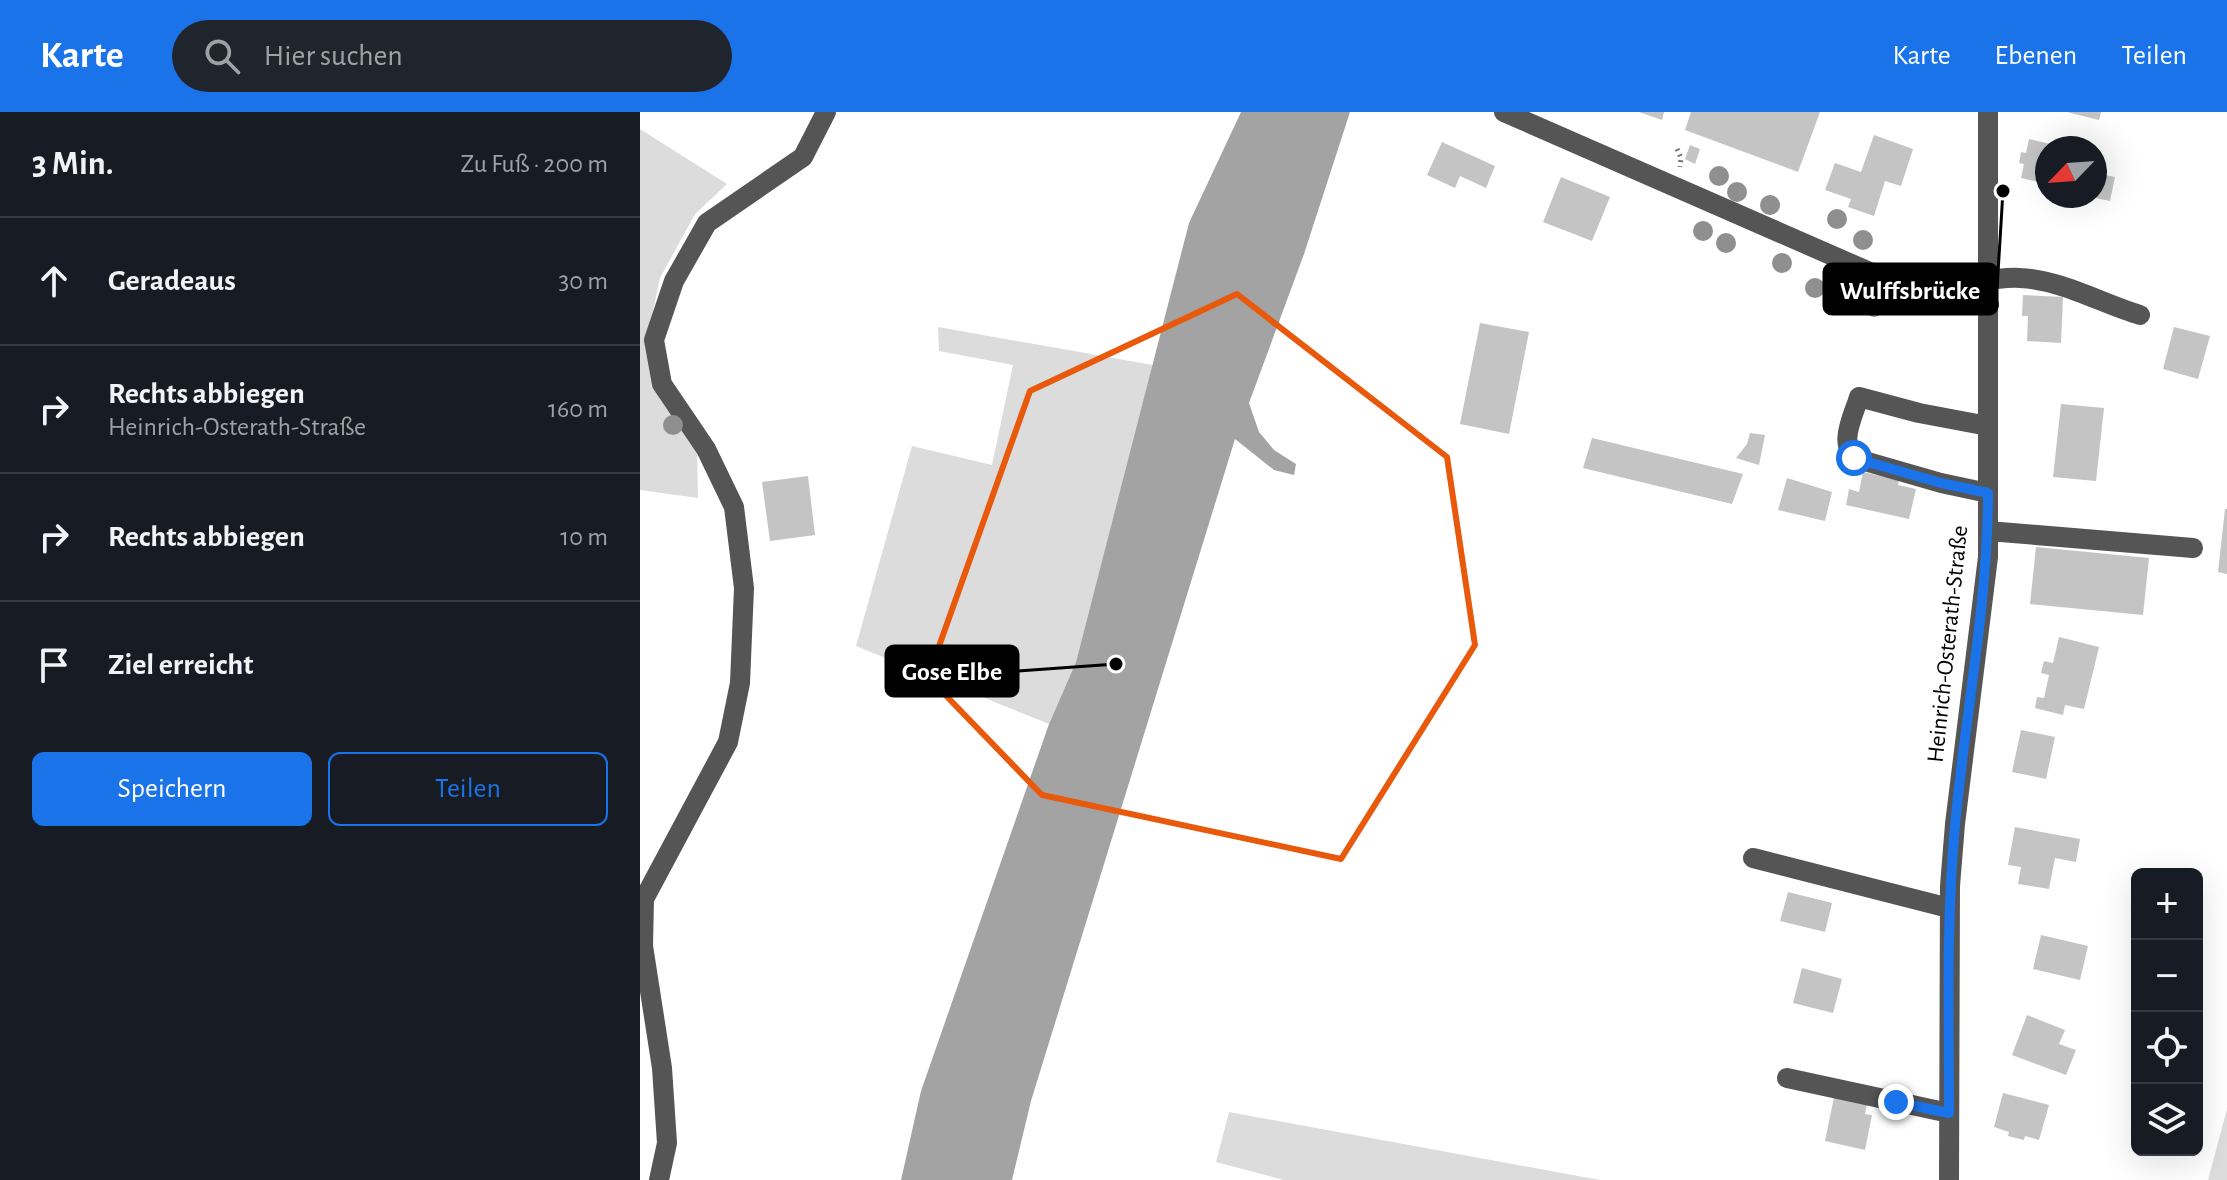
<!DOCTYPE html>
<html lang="de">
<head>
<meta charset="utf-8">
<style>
	body { margin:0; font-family:"Alegreya Sans",sans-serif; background:#20242c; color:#f1f3f6 }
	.controls { position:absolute; right:24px; bottom:24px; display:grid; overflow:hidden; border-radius:12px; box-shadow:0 8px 32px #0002 }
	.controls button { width:72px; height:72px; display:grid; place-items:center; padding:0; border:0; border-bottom:2px solid #363941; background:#171b24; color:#f1f3f6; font:40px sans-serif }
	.compass { position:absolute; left:1395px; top:24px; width:72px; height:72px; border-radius:50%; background:#171b24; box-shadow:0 8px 32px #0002; rotate:245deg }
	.stop { position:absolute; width:24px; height:24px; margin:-18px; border:6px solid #1a73e8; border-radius:50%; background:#fff }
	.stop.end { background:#1a73e8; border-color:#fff; box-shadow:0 2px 8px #0008 }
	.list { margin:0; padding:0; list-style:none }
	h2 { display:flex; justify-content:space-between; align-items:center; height:104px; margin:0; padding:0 32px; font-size:34px }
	h2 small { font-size:26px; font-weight:400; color:#9ea1a6 }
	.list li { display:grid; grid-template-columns:52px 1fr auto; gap:24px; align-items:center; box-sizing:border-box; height:128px; padding:0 32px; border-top:2px solid #363941 }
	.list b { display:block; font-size:30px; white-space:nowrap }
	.list p { margin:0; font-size:26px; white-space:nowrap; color:#9ea1a6 }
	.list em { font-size:26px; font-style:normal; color:#9ea1a6 }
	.actions { display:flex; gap:16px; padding:24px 32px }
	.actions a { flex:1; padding:18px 0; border:2px solid #1a73e8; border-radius:12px; text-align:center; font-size:28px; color:#1a73e8 }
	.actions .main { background:#1a73e8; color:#fff }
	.icon { flex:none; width:44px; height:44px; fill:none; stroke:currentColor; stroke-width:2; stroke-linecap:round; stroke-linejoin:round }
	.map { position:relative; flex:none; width:1587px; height:1068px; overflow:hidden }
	header { display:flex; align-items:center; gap:48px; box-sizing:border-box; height:112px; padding:0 40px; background:#1a73e8; color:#fff }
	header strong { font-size:38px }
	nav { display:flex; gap:44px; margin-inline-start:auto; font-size:28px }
	.search { width:560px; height:72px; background:#20242c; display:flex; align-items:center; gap:20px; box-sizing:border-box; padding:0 28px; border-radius:44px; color:#9ea1a6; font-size:30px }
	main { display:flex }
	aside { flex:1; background:#171b24 }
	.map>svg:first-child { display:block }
	.green { fill:#dcdcdc }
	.water { fill:#a3a3a3 }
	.building { fill:#c4c4c4 }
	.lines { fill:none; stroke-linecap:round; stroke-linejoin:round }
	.path { stroke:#777; stroke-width:5; stroke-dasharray:2 4; stroke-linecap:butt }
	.minor { stroke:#555; stroke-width:20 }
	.tree { fill:#8f8f8f }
	.route { stroke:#1a73e8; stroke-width:10 }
	.marked { fill:none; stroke:#e8590c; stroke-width:6; stroke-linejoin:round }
	.labels { text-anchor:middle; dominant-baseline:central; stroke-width:6; stroke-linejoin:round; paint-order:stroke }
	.street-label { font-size:24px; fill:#000; stroke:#fff }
	.leader { fill:none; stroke:#000; stroke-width:3 }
	.callout-dot { fill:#000; stroke:#fff; stroke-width:3 }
	.callout { fill:#000; stroke:#000; stroke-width:3 }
	.callout-label { font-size:26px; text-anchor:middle; font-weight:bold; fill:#fff }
</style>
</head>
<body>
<header>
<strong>Karte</strong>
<div class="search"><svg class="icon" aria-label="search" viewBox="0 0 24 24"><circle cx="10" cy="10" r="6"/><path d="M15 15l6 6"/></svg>Hier suchen</div>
<nav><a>Karte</a><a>Ebenen</a><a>Teilen</a></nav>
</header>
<main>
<aside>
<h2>3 Min.<small>Zu Fuß · 200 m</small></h2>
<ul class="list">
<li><svg class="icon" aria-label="ahead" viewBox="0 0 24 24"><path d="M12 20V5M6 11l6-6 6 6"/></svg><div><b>Geradeaus</b></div><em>30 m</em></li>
<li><svg class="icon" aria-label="right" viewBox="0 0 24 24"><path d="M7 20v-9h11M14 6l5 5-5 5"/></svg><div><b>Rechts abbiegen</b><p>Heinrich-Osterath-Straße</p></div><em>160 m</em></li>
<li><svg class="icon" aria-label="right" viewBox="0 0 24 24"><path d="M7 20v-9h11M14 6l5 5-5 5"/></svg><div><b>Rechts abbiegen</b></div><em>10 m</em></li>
<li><svg class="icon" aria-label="arrive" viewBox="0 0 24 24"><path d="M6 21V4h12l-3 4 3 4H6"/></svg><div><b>Ziel erreicht</b></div></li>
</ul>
<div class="actions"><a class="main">Speichern</a><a>Teilen</a></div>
</aside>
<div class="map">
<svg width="1587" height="1068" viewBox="0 0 1587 1068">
	<rect width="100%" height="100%" fill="#fff"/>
	<path class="green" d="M0,17L87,72L55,102L20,166L5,235L21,286L57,336L58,386L0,378Z
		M298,215L513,253L436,550L409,612L216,534L272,334L352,353L373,253L299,239Z
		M1587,997V1068H1568Z
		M589,1000L960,1068H644L576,1050Z"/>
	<path class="water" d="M601,0H710L664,142L609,291L619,320L634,338L656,352L654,363L634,358L595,327L391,989L372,1068H261L281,979L409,612L436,550L549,111Z"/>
	<path class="building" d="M999,0H1024L1022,8Z
		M1051,0H1180L1158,60L1045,18Z
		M1427,0H1461L1459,8Z
		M1234,23L1273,37L1261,74L1245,69L1234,104L1208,95L1211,87L1185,78L1195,51L1221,60Z
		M1389,27L1423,35L1407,36V72L1381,66L1384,52L1379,51L1381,40L1386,41Z
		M802,30L855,54L846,76L820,64L815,76L787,63Z
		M1050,33L1060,37L1055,52L1045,47Z
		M1455,61L1475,65L1470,89L1455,86Z
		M921,65L970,85L952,129L903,110Z
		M1383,183L1423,185L1421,231L1387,229L1388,204H1382Z
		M840,211L889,220L869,322L820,312Z
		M1534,215L1570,224L1558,267L1523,257Z
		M1421,292L1464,296L1456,369L1413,365Z
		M1110,321L1125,323L1119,353L1096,346L1107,332Z
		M952,326L1103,362L1092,392L943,356Z
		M1223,360L1259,368L1258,373L1276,377L1269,407L1206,393L1209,377L1219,380Z
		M168,364L175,423L130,429L122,370Z
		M1147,366L1192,380L1185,409L1138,398Z
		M1585,397H1587V462L1578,460Z
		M1396,435L1509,446L1503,503L1390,492Z
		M1419,525L1459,535L1444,597L1425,593L1423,603L1395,596L1397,585L1404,586L1409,563L1401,561L1404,549L1413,551Z
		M1381,618L1415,625L1406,667L1372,660Z
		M1375,715L1440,727L1436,750L1415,746L1409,777L1378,772L1381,755L1368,753Z
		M1148,780L1192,791L1185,820L1140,809Z
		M1401,823L1448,834L1440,868L1393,857Z
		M1162,856L1202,867L1193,901L1153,891Z
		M1387,903L1425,918L1419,932L1436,938L1426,963L1372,943Z
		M1363,981L1409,993L1399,1028L1385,1024L1384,1028L1368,1024L1369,1020L1354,1015Z
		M1194,985L1227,992L1225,1002L1232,1003L1225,1038L1185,1029Z"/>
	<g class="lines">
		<path class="path" d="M1037,37L1041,46L1040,55"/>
		<path class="minor" d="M864,0L1248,168L1349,193
			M1348,168C1359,167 1370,165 1380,166C1422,168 1460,191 1500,203
			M1348,381L1301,371L1221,348C1195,337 1213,305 1219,285L1279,301L1348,314
			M1348,419L1553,436
			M1113,746L1309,796
			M1147,966L1309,1001
			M19,1068L27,1031L22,956L3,834L4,787L88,630L100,571L104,476L94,395L66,337L22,272L14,228L34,169L67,111L163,45L186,0
			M1309,1068L1310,774L1315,712L1348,445V0"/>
	</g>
	<g class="tree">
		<circle cx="1079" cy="64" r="10"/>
		<circle cx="1097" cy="80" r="10"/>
		<circle cx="1130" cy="93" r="10"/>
		<circle cx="1197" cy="107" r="10"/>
		<circle cx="1063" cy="119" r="10"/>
		<circle cx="1223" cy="128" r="10"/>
		<circle cx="1086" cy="131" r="10"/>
		<circle cx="1142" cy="151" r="10"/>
		<circle cx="1175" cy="176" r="10"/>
		<circle cx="1234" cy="195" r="10"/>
		<circle cx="33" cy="313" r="10"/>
	</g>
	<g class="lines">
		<path class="route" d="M1214,346L1301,371L1348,381C1348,493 1325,603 1315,714C1306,809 1309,905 1309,1001L1256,990"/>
	</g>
	<path class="marked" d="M597,182L807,345L835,533L701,747L402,683L288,565L390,279Z"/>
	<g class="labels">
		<g class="street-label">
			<text transform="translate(1308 532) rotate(-84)">Heinrich-Osterath-Straße</text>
		</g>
	</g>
	<path class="leader" d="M1363 79L1357 177M476 552L378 559"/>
	<g class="callout-dot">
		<circle cx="1363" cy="79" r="8"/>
		<circle cx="476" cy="552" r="8"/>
	</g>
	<g class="callout">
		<rect x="1184" y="152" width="173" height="50" rx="8"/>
		<rect x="246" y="534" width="132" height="50" rx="8"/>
	</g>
	<g class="callout-label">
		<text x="1270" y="187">Wulffsbrücke</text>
		<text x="312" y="568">Gose Elbe</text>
	</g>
</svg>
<div class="controls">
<button>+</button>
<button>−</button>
<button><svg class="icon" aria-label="locate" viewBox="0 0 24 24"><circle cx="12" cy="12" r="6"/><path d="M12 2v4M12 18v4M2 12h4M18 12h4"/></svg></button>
<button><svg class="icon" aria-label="layers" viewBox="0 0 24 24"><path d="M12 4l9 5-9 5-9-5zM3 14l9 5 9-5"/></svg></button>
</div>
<svg class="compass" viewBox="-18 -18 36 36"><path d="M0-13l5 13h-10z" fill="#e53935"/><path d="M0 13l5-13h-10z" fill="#9ea1a6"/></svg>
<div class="stop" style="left:1214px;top:346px"></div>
<div class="stop end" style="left:1256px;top:990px"></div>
</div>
</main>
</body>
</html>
